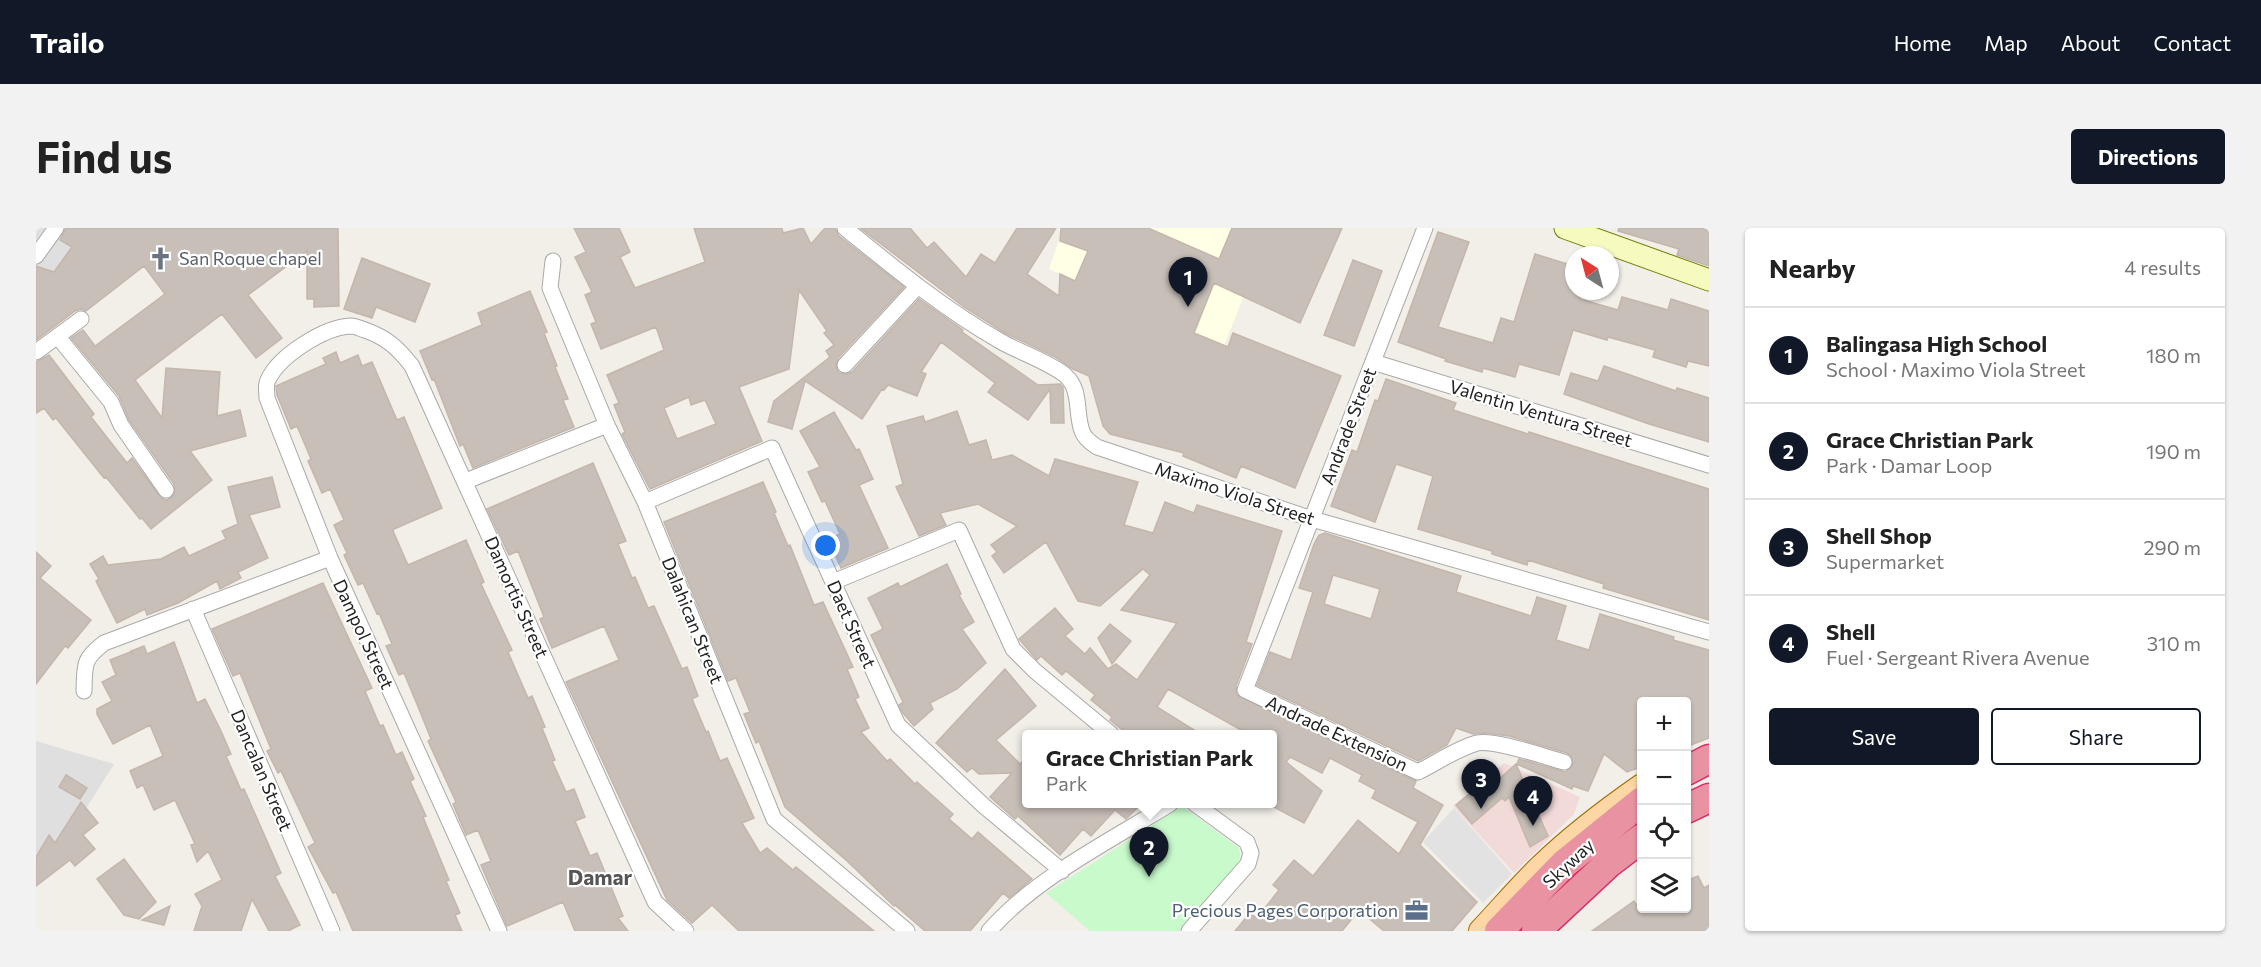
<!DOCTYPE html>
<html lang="en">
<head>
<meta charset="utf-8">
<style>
	body { margin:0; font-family:Commissioner,sans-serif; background:#f2f2f2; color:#222 }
	.controls { position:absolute; right:18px; bottom:18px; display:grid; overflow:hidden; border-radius:6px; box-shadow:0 2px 4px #0004 }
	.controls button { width:54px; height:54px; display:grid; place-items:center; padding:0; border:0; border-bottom:2px solid #e0e0e0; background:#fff; color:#222; font:30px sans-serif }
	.compass { position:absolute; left:1529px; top:18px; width:54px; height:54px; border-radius:50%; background:#fff; box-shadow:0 2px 4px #0004; rotate:324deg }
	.you { position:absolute; left:790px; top:318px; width:21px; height:21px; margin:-15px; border:4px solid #fff; border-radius:50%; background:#1a73e8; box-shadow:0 0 0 9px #1a73e833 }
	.badge { display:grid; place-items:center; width:39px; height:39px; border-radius:50%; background:#111827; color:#fff; font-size:20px; font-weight:700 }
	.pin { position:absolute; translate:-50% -50px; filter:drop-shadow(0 2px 3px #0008) }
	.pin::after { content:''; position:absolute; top:32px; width:21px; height:18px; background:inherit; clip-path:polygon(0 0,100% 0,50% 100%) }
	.popup { position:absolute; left:986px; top:502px; width:255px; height:78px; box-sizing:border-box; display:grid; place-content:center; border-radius:6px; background:#fff; filter:drop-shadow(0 2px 4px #0005); font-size:20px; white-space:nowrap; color:#767676 }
	.popup b { font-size:22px; color:#222 }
	.popup::after { content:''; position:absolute; left:50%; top:100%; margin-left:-12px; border:12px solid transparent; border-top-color:#fff }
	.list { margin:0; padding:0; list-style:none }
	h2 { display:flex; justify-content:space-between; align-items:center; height:78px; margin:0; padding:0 24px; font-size:26px }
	h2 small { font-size:20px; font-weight:400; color:#767676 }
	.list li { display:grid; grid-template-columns:39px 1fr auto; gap:18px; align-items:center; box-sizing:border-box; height:96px; padding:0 24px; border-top:2px solid #e0e0e0 }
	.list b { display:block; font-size:22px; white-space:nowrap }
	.list p { margin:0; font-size:20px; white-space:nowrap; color:#767676 }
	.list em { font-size:20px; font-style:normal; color:#767676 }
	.actions { display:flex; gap:12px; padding:18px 24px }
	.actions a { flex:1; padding:14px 0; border:2px solid #111827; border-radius:6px; text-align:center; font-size:21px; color:#111827 }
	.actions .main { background:#111827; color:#fff }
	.icon { flex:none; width:33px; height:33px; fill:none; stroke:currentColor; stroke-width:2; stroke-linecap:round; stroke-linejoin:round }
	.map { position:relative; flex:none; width:1673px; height:703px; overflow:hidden; border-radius:6px }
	header { display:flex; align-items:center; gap:36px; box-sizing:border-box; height:84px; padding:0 30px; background:#111827; color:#fff }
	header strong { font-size:28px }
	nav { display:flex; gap:33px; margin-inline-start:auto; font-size:21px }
	.intro { display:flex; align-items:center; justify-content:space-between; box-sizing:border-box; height:144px; padding:0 36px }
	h1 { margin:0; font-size:42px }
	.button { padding:15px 27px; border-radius:6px; background:#111827; color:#fff; font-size:21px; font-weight:700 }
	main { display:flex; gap:36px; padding:0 36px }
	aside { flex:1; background:#fff; border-radius:6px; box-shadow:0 2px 4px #0004 }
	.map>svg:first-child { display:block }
	.residential { fill:#e0dfdf }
	.commercial { fill:#f2dad9 }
	.education { fill:#ffffe5 }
	.park { fill:#c8facc }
	.parking { fill:#e2e2e2 }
	.building { fill:#c7bfb8; stroke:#c4b6ab; stroke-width:1.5; fill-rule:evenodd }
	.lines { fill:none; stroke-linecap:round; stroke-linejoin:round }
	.street-casing { stroke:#a9a9a9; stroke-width:17 }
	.secondary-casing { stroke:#707d05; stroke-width:23 }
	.primary-casing { stroke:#a06b00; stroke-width:26 }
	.highway-casing { stroke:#dc2a67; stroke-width:31 }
	.street { stroke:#fff; stroke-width:15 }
	.secondary { stroke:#f7fabf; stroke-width:21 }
	.primary { stroke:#fcd6a4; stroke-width:24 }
	.highway { stroke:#e892a2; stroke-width:28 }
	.labels { text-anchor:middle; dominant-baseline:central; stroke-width:4.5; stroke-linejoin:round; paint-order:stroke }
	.worship-label { font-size:18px; fill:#5b616d; stroke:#fff; text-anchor:start }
	.street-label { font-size:18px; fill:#222; stroke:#fff }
	.service-label { font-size:18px; fill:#4e5e75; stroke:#fff; text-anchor:end }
	.quarter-label { font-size:21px; font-weight:bold; fill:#555; stroke:#fff }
</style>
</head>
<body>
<header>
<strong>Trailo</strong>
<nav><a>Home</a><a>Map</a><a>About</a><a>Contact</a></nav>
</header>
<div class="intro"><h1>Find us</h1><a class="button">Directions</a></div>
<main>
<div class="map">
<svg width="1673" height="703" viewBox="0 0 1673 703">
	<rect width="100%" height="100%" fill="#f2efe9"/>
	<path class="residential" d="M0,0H93L0,73Z
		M0,513L78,536L0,660Z"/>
	<path class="commercial" d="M1468,535L1544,569L1538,586L1478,645L1417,578Z"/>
	<path class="education" d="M1027,0H1235L1188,118L1013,41Z"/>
	<path class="park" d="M1146,578L1203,620L1205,633L1144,703H1054L1010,665Z"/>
	<path class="parking" d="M1418,580L1476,646L1447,675L1387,614Z"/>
	<path class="building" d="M30,0H302L303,78L278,79V71H271V23L212,67L246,110L220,130L186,86L99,152L126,190L130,140L184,144L181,188L204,182L210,208L154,223L176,252L115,301L106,290L104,291L70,249L68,250L20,190L17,192L8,180L0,185V134L13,127L58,186L55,189L91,235L96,230L125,270L131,272L138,267V256L93,192L83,168L35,110L47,102L59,118L129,66L108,38L50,83L45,81L39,83L0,112V38L18,44L36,19L24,12Z
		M538,0H583L594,24L584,29L599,60L669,34L658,0H746L747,5L767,0L775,16L789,0H799L803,8L868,59L802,130L800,139L803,145L811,146L816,144L883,71L927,102L926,104L1002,157L1024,156L1027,159L1028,195H1015L1014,161L992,192L952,164L959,155L905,114L885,144L890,146L881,168L852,157L848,162L846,161L826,191L769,153L756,201L732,194L738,173L794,129L790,123L798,117L788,105L791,103L763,62L753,141L703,159L726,213L614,261L586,206L589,204L578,177L583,175L571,147L628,122L620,99L565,121L555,96L560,94L549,67L556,64L539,29L550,24ZM653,169L655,177L669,172L680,196L641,211L628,180Z
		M824,0H874L891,20L898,14L930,49L945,26L959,35L981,0H1020L991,46L1023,68L1024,46L1039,53L1052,23L1024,13L1025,0H1112L1183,31L1196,0H1306L1264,95L1178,55L1158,105L1192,119L1197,105L1305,148L1259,260L1205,238L1200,250L1147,228L1148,225L1074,206L1067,198L1053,148L1037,141L1019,129L969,105L928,79Z
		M1583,0H1663L1673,2V38L1641,27L1643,21L1582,3Z
		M1402,4L1433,14L1402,99L1457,115L1465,90L1478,94L1499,26L1538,38V63H1547L1544,71L1582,82L1586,69L1632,82L1635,71L1673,83V138L1652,133L1650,139L1617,129L1619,122L1572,109L1571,112L1537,102L1523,147L1483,136L1479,149L1447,140L1446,144L1409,133L1410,131L1362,114Z
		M326,30L394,56L379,94L340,79L336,90L308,81Z
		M1317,32L1346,43L1318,118L1288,107Z
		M494,63L511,104L508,105L521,138L519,139L532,171L527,172L538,199L437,240L427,216L424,218L398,151L396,152L384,123L446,97L442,85Z
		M300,124L304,135L322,127L326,138L336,134L361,192L368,189L406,280L358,301L357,303L372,337L430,312L448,354L445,356L476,422L472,424L492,470L496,468L509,499L506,500L519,532L516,533L530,564L538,561L549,589L539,593L554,628L561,625L587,688L582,690L592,703H539L527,674L471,698L445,637L455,633L442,602L430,607L417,576L420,574L392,513L395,511L383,481L368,445L363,447L350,418L356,416L343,385L341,386L327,355L322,357L308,327L311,325L298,297L308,292L294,261L286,265L272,233L275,231L261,198L255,201L241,167L240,158L290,136L287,130Z
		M1568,138L1640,163L1641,160L1673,170V214L1613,196L1528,166L1535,145L1562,153Z
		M1350,151L1420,175L1417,182L1492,206L1493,204L1673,261V392L1567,360L1568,356L1492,332L1491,337L1456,326V323L1382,301L1397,248L1360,236L1339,294L1295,278L1316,222L1321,224L1339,172L1342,173Z
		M921,183L933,217L950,212L956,232L976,227L1013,248L1019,231L1102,254L1088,297L1117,305L1129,274L1158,285L1161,277L1246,303L1210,414L1216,416L1200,458L1201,467L1380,553L1377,560L1407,577L1384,617L1441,674L1416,703H1348L1323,682L1306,703H1199L1214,685L1221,690L1243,662L1237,657L1258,632L1277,648L1322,592L1363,626L1382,594L1336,570L1340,562L1323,553L1326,547L1294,530L1286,545L1254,529L1250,534L1286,563L1268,595L1236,578V507H1214L1132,461L1121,479L1166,507H1093L1074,492L1076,489L1055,472L1059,467L1030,443L1026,447L1005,428L1001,432L983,411L1019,380L1037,401L1029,408L1049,426L1054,420L1072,441L1080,436L1101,452L1141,395L1085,382L1114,347L1107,341L1064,378L1042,373L1010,314L968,345L956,328L961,324L955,317L981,298L942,276L904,285L910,297L883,308L860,259L867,256L851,198L887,188L889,194Z
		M798,184L820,222L823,221L837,251L823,257L852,320L805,340L792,311L804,306L789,273L786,274L772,244L784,239L764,203Z
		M557,235L590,313L582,316L596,350L599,349L612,380L618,378L646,441L651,439L662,468L656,471L670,504L672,503L684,533L691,530L718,590L706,595L724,625L731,620L757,642L760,639L838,703H703L676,677L656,695L631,672L530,454L583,432L568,398L516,420L504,391L508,389L482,323L473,327L451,281Z
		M236,249L244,279L213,287L232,330L202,344L205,350L184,361L181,353L142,375L111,387L109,381L81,395L60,353L63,351L54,336L67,328L72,337L125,331L148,319L153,328L190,311L186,303L202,296L192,259Z
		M727,254L740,284L738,285L752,318L754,317L778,377L787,374L817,439L811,441L823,469L819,471L833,500L825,504L851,533L854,531L879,556L881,554L917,586L913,591L936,611L942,604L996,651L973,670L967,665L934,703H889L859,677L858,678L811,633L749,579L723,513L720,515L708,486L714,484L700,450L692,453L628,294Z
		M1289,305L1425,348L1420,364L1495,388L1501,369L1530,378L1520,412L1553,422L1564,386L1638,409L1637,412L1673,422V510L1650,519V474H1605V539L1591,544L1568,526L1552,563L1537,558L1536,561L1481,536L1483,531L1530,544L1537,536L1535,528L1531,525L1473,508L1450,505L1437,506L1420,500L1411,517L1382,533L1221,457L1234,424L1255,432L1277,364L1263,360L1278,316L1283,307ZM1297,347L1344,361L1335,391L1288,376Z
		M0,324L15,338L4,350L55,392L32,420L29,418L0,456Z
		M911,336L925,366L923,367L938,394L926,401L950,435L921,461L894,475L897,481L878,498L867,485L863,477L867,474L835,407L847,401L832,370L862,355L864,359Z
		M287,355L336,460L329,463L344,498L347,497L360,527L366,524L378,551L374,553L390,588L387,589L413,652L410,653L424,685L419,687L426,703H317L300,664L297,665L272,619L279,615L245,543L242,545L231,523L235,521L204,445L197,448L176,401Z
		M1074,396L1095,413L1076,436L1062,410Z
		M138,414L161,475L169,471L185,503L195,526L190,528L205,562L208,561L245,645L239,648L264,697L252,703H233L216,671L205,703H158L166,678L159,666L186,652L172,623L161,634L155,617L159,616L139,572L118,582L107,557L101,560L94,543L127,528L114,497L77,516L61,486V481L76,473L66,454L80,447L74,432L94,424L97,426L95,423L108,418L111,426Z
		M969,441L1000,478L960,512L984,536L990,530V576H1105L1090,591L1079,582L1055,608L1047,601L1024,627L982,588L979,591L954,569L976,545L943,546L936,540L931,544L900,515Z
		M1480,536L1512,608L1494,619L1473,569L1469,573L1466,570L1436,596L1420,577L1446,555L1452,561Z
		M30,547L51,560L44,571L23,559Z
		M45,574L62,595L47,607L59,621L39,638L34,632L0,658V629L13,607L19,615Z
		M88,631L120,674L103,691L88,687L61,651Z
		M1662,648L1668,660L1673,657V703H1556L1598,673L1603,681H1650V653Z
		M134,678L128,697L106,692Z"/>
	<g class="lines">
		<defs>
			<path id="street" d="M809,0C858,40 908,81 964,113C983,124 1013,134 1029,147C1046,162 1039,184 1046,203C1048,210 1055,215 1061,219L1276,291L1673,404
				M1389,0L1209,462L1382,544C1402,534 1420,521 1441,515C1459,511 1509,529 1528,534
				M0,28L20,0
				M517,33L514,60L571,197L609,274L738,591L871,703
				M22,109L75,174L85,197L130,262
				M0,124L45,91
				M1337,134L1673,237
				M809,137L881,59
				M430,253L571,197
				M609,274L736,220L862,497L948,578L1026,643
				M797,354L923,302L977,421L999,443L1075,506
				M157,381L296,703
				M48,463C49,437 46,432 68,415L294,330
				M463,703L294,330L231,170C231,164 229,157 232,152C243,128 288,99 315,98C320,98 325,101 329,102C351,110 361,119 376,138L619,674L650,703
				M953,703C998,651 1075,612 1134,576
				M1153,703L1212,636L1215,625L1211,614L1159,576"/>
			<path id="secondary" d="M1529,0L1673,52"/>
			<path id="primary" d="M1445,703C1465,682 1484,659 1505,639C1536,609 1570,583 1606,558"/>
			<path id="highway" d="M1650,543L1673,531
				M1650,581L1673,570
				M1463,703L1528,636L1606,573
				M1500,703L1573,635L1606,610"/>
		</defs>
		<use href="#street" class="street-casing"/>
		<use href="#secondary" class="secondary-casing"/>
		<use href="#primary" class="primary-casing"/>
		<use href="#highway" class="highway-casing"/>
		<use href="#street" class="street"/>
		<use href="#secondary" class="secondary"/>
		<use href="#primary" class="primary"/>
		<use href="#highway" class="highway"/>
	</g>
	<defs>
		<symbol id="church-bare" viewBox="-9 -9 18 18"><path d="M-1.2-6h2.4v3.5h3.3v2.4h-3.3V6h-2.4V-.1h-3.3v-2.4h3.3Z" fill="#6b7280" stroke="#fff" stroke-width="2.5" paint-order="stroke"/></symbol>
		<symbol id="office-bare" viewBox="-9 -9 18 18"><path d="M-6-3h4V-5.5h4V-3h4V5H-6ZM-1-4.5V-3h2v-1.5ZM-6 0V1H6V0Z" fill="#5c6f8a" stroke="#fff" stroke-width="2.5" paint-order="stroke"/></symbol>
	</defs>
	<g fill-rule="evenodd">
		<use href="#church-bare" x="108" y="14" width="33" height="33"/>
		<use href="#office-bare" x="1364" y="666" width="33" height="33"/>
	</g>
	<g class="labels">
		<g class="worship-label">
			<text x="143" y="30">San Roque chapel</text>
		</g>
		<g class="street-label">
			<text transform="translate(1505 185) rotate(17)">Valentin Ventura Street</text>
			<text transform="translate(1312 198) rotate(-69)">Andrade Street</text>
			<text transform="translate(1199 265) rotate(18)">Maximo Viola Street</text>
			<text transform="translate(481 369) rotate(66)">Damortis Street</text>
			<text transform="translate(657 392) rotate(68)">Dalahican Street</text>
			<text transform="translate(816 396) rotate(66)">Daet Street</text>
			<text transform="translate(328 406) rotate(65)">Dampol Street</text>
			<text transform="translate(1301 505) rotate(25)">Andrade Extension</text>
			<text transform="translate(226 542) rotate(67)">Dancalan Street</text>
			<text transform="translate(1532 635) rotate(-43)">Skyway</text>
		</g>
		<g class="service-label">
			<text x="1362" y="682">Precious Pages Corporation</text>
		</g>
		<g class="quarter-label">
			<text x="564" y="648">Damar</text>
		</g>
	</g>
</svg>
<div class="controls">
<button>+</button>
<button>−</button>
<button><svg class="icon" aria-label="locate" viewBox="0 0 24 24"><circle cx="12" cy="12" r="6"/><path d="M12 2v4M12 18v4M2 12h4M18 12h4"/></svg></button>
<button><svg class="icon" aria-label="layers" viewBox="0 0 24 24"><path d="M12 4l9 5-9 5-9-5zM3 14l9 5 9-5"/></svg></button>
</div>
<svg class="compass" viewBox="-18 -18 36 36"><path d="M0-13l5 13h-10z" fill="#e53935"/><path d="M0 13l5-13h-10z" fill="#767676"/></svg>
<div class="you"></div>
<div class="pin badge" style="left:1152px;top:79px">1</div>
<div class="pin badge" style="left:1113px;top:649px">2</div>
<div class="popup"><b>Grace Christian Park</b>Park</div>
<div class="pin badge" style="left:1445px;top:581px">3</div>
<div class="pin badge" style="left:1497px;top:598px">4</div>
</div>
<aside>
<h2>Nearby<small>4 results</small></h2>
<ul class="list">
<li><span class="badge">1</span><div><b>Balingasa High School</b><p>School · Maximo Viola Street</p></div><em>180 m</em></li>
<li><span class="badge">2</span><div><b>Grace Christian Park</b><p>Park · Damar Loop</p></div><em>190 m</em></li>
<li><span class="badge">3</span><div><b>Shell Shop</b><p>Supermarket</p></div><em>290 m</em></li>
<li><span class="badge">4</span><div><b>Shell</b><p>Fuel · Sergeant Rivera Avenue</p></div><em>310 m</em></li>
</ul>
<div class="actions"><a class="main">Save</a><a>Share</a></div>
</aside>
</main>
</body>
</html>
